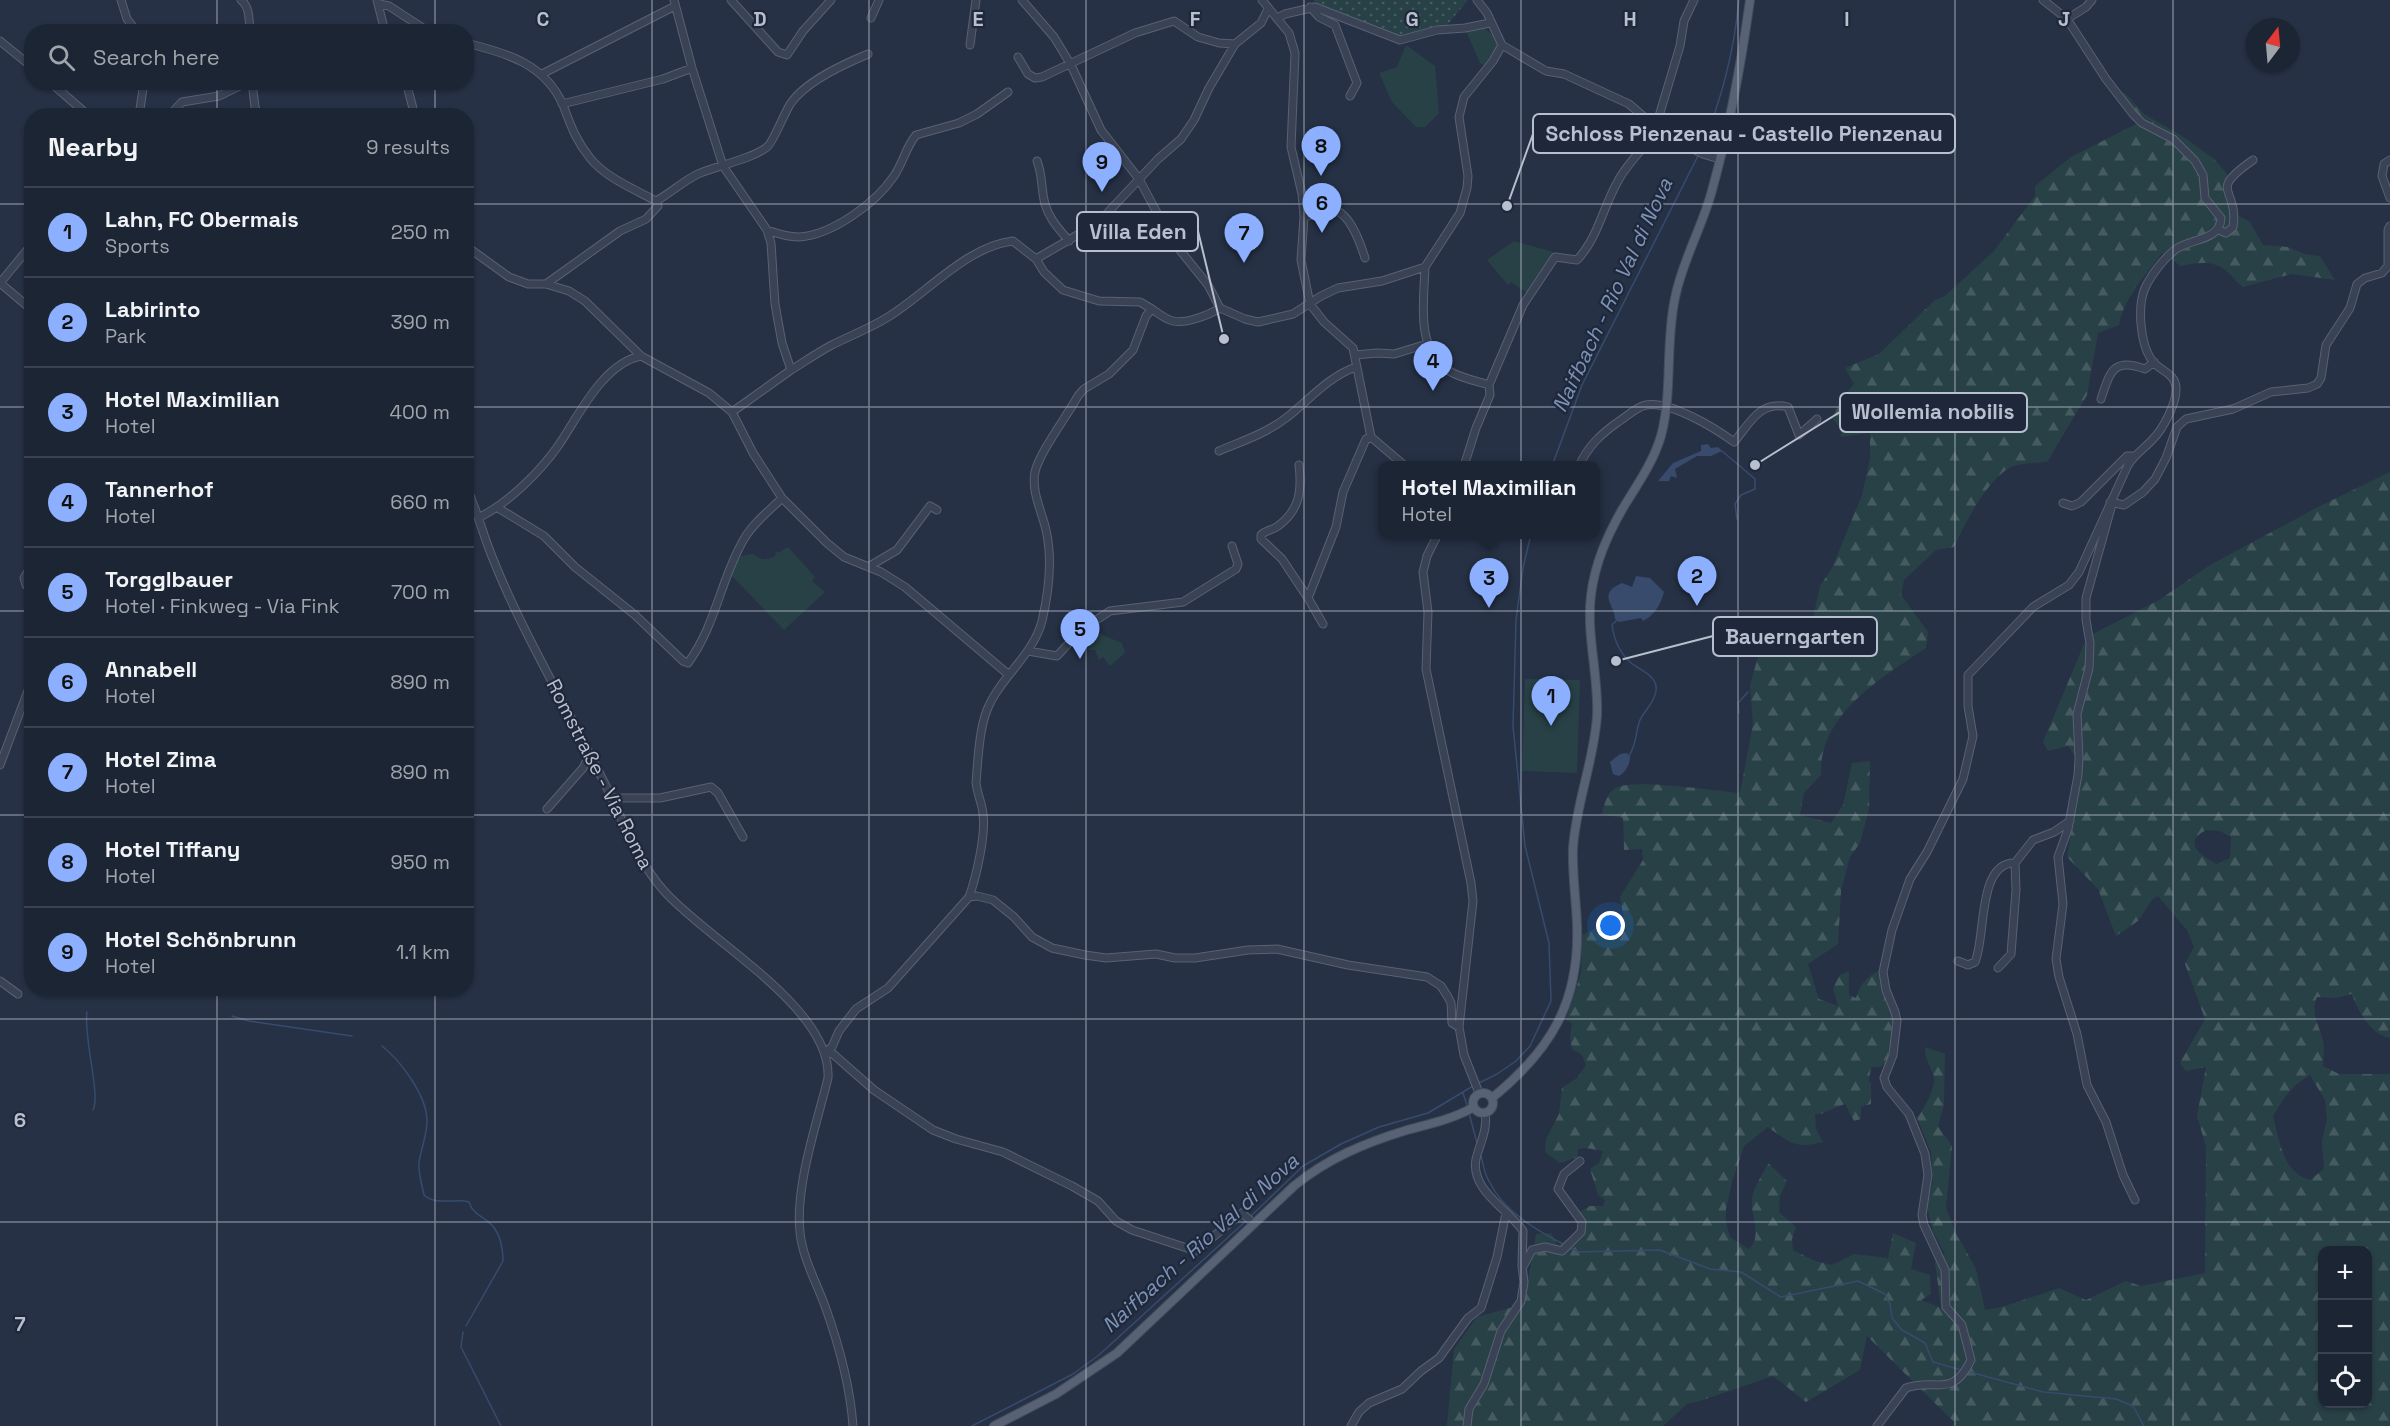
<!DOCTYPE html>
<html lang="en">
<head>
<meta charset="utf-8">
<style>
	body { margin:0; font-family:"Space Grotesk",sans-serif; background:#293140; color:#f1f3f6 }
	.controls { position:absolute; right:18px; bottom:18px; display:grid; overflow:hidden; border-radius:12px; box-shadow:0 2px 4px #0004 }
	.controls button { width:54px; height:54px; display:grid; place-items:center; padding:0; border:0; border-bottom:2px solid #3a424f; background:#1c2534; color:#f1f3f6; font:30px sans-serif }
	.compass { position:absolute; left:2246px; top:18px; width:54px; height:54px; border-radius:50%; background:#1c2534; box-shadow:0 2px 4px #0004; rotate:16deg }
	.you { position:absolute; left:1611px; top:926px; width:21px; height:21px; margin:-15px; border:4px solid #fff; border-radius:50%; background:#1a73e8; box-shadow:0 0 0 9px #1a73e833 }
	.badge { display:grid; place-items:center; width:39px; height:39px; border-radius:50%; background:#8cb0ff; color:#111; font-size:20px; font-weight:700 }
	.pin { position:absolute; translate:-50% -50px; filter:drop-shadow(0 2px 3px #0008) }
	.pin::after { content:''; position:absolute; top:32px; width:21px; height:18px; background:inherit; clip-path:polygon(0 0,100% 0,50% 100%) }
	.popup { position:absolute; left:1378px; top:461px; width:222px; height:78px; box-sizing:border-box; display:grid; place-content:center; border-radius:12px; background:#1c2534; filter:drop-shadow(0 2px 4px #0005); font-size:20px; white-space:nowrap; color:#a0a5ac }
	.popup b { font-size:22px; color:#f1f3f6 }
	.popup::after { content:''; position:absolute; left:50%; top:100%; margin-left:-12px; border:12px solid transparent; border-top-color:#1c2534 }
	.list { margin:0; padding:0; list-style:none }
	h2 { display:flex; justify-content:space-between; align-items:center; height:78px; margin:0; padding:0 24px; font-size:26px }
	h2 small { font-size:20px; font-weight:400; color:#a0a5ac }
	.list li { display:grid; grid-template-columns:39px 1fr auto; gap:18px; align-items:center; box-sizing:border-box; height:90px; padding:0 24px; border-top:2px solid #3a424f }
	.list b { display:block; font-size:22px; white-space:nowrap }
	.list p { margin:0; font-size:20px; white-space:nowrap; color:#a0a5ac }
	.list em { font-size:20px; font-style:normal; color:#a0a5ac }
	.icon { flex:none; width:33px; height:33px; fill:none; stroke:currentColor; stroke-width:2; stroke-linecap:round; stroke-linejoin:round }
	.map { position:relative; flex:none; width:2390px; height:1426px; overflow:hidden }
	.search { position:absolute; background:#1c2534; box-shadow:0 2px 4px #0004; left:24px; top:24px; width:450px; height:66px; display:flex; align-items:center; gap:15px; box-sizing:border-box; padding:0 21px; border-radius:24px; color:#a0a5ac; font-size:22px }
	.panel { position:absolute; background:#1c2534; box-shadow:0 2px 4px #0004; left:24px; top:108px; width:450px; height:888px; border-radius:24px }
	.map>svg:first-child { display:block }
	.green { fill:#284146 }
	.forest { fill:url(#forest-firs); fill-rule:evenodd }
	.park { fill:url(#park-dots) }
	.water { fill:#384b6d }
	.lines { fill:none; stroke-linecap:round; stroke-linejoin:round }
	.stream { stroke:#384b6d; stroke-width:1.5 }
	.minor-casing { stroke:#596172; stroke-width:9 }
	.major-casing { stroke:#444c5e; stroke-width:10 }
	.minor { stroke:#3a4355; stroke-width:7 }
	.major { stroke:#586275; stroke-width:8 }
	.grid { fill:none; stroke:#b8bfce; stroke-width:1.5; stroke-opacity:0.55 }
	.labels { text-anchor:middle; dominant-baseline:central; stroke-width:4.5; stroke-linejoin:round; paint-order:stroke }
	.street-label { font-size:20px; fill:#b8bfce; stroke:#1f283a }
	.water-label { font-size:21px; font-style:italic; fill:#7d92b7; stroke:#1f283a }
	.grid-label { font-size:20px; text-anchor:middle; font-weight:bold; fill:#b8bfce; stroke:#1f283a; stroke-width:4.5; stroke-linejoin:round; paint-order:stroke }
	.leader { fill:none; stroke:#b8bfce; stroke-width:2 }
	.callout-dot { fill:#b8bfce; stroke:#1f283a; stroke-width:2 }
	.callout { fill:#1f283a; stroke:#b8bfce; stroke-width:2 }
	.callout-label { font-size:21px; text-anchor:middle; font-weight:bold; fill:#b8bfce }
</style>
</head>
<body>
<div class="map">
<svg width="2390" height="1426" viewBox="0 0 2390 1426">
	<defs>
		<pattern id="forest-firs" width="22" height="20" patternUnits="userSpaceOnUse" patternTransform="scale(1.5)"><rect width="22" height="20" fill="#284146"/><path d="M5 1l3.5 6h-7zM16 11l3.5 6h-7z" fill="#455b60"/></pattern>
		<pattern id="park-dots" width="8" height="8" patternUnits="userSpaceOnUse" patternTransform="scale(1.5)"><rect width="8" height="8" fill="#284146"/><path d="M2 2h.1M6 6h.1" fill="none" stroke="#455b60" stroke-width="1.8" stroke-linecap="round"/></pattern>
	</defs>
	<rect width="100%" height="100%" fill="#263145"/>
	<path class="green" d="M1484,28L1495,37L1498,50L1487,64L1483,65L1480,63L1466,31Z
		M1406,45L1435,66L1439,113L1425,127H1416L1392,102L1379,73L1397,67Z
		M1514,241L1553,252L1534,287L1527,293L1511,282L1508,285L1487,260Z
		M788,547L815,577L812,581L825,592L784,630L730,574L741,556L753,554C761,560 765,561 775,556L776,551L778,553Z
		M1089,626L1102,635L1122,643L1125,653L1110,666L1103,657L1099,660L1095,650H1088L1081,646L1091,635L1085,629Z
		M1525,679L1580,680L1577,773L1522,771Z"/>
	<path class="forest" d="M2124,92L2144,114L2182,136L2214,159L2227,174L2223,193L2231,212L2250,222L2263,245L2288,247L2304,254L2320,256L2335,280L2292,274L2243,287C2236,282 2231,274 2225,270C2213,260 2195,263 2181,266L2162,253C2145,277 2125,295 2119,325L2098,333L2087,395L2047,462C2037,463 2024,463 2014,466C1990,474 1964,525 1954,547L1936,550L1904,580L1901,595L1928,632L1926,648C1881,678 1819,714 1821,775L1804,793L1800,815L1831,823L1843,805L1852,763L1870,761L1869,809L1860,843L1850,857L1841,891L1838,944L1808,964L1819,999L1838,1006L1833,988L1840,975L1849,971V995L1856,998C1860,983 1870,972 1886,969L1889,990L1896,1007L1887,1062L1880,1067H1871L1869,1081L1871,1083V1104L1861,1107V1119L1854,1121L1845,1104L1821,1114H1815L1816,1129L1823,1142C1796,1149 1790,1143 1768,1127L1744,1146L1732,1182L1726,1209V1222L1730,1237L1749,1249C1763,1236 1750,1215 1752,1199C1753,1188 1763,1174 1768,1163L1787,1181L1780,1196L1779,1212L1796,1227L1792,1239L1793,1250L1815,1261L1832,1265L1854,1254L1888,1258L1893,1233L1916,1243L1911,1269L1930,1275L1931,1294L1921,1300L1941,1308L1935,1262L1945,1254L1933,1232L1927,1207L1933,1181L1931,1152L1917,1118C1924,1109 1938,1085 1933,1074C1929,1063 1925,1058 1925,1047L1945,1054L1944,1105L1938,1126L1952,1146L1946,1208L1956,1233L1976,1269L1985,1310L2005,1306L2059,1288L2086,1300L2126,1281L2141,1286L2205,1273L2206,1147L2197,1116L2206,1067L2186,1071L2180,1063L2205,1019L2185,964L2194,947L2187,930L2158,896L2152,900L2138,921L2116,936L2098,889L2067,857L2082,766L2068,746L2048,751L2043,742L2087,637L2159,600L2210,565L2320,506L2390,472V1038C2372,1036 2357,1010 2352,994L2336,998L2317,997C2310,1013 2319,1025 2323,1040C2325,1048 2323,1058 2323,1066L2339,1074H2390V1426H1953L1954,1422L1867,1336L1860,1370L1806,1402L1773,1376L1700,1401L1687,1404L1663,1426H1445L1447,1425L1454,1349L1477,1317L1524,1304L1536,1234L1551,1233L1558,1246L1571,1236L1585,1234L1579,1212L1590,1206H1603L1605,1200L1598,1195L1590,1169L1599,1163L1603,1151L1586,1148L1578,1149V1157L1560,1163L1545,1152L1546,1139L1559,1114L1562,1088L1577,1078L1586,1065L1582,1055L1572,1049L1570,1037L1572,1023L1566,1020L1581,973L1582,935L1597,928L1626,931L1620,897L1643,860L1642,849L1624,850L1623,818L1602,814C1604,805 1606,795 1614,789C1630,777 1716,791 1740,793L1753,724L1750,686L1757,660L1772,637L1812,623L1820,586L1832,568L1862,495L1870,458V433L1841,437V429L1832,418L1840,400L1854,384L1845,368L1879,354L1935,300L1945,296L1994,251L2035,196V186L2071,157L2136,124L2119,102ZM2206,830L2220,831L2231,837L2230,858L2217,864C2202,856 2181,843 2206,830ZM2310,1075L2325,1100L2327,1119L2322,1141L2324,1169L2310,1180C2282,1172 2280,1141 2273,1116C2283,1098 2292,1086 2310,1075ZM2322,1250H2368V1404H2322Z"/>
	<path class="park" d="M1314,0H1468L1443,30L1400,40L1315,7Z"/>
	<path class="water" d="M1708,444L1711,448L1718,447L1722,451L1711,456H1697L1675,469L1677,478L1671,476L1669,481H1658L1673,463L1701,451V445Z
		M1636,576L1650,578L1664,592C1661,604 1654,616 1643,621L1641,618L1619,622L1615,619C1614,603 1597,594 1622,583L1632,587Z
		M1627,753L1630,757C1630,764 1626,772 1619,776L1613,774L1610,762L1620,754Z"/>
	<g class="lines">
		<path class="stream" d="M1701,149C1721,102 1734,52 1739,0
			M1722,451L1755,479V489L1741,495L1735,504L1737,519
			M1552,466L1582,385L1699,154
			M1617,620L1612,625C1614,639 1619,652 1630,662C1640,671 1658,675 1656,691C1654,703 1645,710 1640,720C1635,732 1638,741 1629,756
			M1739,713L1738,703L1748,692
			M183,988L193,994
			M87,1012C83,1037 101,1095 93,1110
			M232,1016L249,1021L352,1036
			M382,1046C401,1061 427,1096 427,1121C427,1135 421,1148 419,1163C418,1172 422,1185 424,1195C436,1206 455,1198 469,1202C473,1216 488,1218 495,1229C501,1238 503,1251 503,1261L466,1326
			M1477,1084L1497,1074L1516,1061L1530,1046L1551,1001L1549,943L1525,846L1513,726L1516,620L1523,568L1531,534
			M1463,1093L1467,1105
			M1469,1113L1477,1143
			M1480,1153C1483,1162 1484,1173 1489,1181C1503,1211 1536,1230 1565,1245
			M1250,1217L1303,1166L1341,1144L1379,1127L1428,1113L1473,1086
			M1569,1247L1578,1252L1660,1250L1710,1269L1741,1272L1781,1297L1858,1281L1885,1294L1890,1304L1892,1318L1902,1330L1925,1343L1933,1362L1961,1370
			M463,1332L461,1347L501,1426
			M1966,1371L2043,1392L2116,1399L2133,1406L2144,1426
			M972,1426L1073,1374L1099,1355L1247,1220"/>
		<defs>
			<path id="minor" d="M121,0L127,19L137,32
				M241,0C250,7 249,20 250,32
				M377,0L385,32
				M674,0L692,68L723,166L767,230L771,243L775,304L782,343L791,370L732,412
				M731,0L778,52L787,55L803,31L831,0
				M1022,0L1054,37L1071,65L1101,130L1139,179L1171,239L1208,285L1220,308L1245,319L1258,322L1293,314L1321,296L1338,288L1382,281L1425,267L1460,213L1467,188L1468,176L1459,117L1464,97L1493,61L1502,45
				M1262,0L1289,33L1295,53L1291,147L1302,194L1304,217L1301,260L1310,304L1324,322L1353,348L1371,437L1405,466
				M1477,0L1487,13L1502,45L1546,71L1564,74L1629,104L1666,136L1703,154L1719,159
				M379,4L389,6L429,32
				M1310,7L1319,17L1335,25L1357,83L1350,96
				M871,18L879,0
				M1277,18L1285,14L1315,7L1400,40L1437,30L1465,28L1490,23
				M2067,19L2086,7L2092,0
				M0,41L32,67
				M466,43C507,53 545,64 563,105C571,126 576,141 590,158C606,178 634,189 656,201C671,193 683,181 698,174C716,166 752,159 767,147C773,143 785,111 791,103C806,81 844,64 868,54
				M970,45L976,0
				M1018,57L1028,74L1035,78L1042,77L1135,33L1174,21L1198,37L1219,43L1235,44
				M542,74L675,6
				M50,82L89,116
				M252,82L255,107L259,116
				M406,82L415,116
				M562,104L663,79L692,68
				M139,116L144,82
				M169,116L182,102L219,96L248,82
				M1656,126L1680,46L1684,21L1694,0
				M2390,160L2384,164L2382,176L2390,198
				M1037,161C1043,176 1041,190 1045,204C1049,219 1059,229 1069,241
				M1304,217C1313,215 1322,211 1331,210C1349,209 1361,245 1365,258
				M767,230C778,234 787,237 799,237C832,235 876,203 894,176C903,163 906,147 916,135L959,123L977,114L1008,92
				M2219,230L2226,233L2233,227C2239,186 2206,193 2253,160
				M466,246L509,277L528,284H546L569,291L585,301L641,356L709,393L732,412L753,453L782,498L827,543L844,557L881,572L905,587L1009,675
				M1036,259L1098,223L1158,159L1181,139L1194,120L1209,88L1235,44L1261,23L1268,9
				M1425,267C1424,301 1415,349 1449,371C1461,378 1476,381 1489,385
				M0,283L32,244
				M0,283L32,310
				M546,284L620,231L646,219L658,206L656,201
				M1355,355L1377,353L1394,354L1427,344
				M791,370C804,362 817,353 830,346C849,336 869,329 888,317C926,294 967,246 1013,241L1036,259L1044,272L1063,290L1099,301L1140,302L1152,309
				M2101,399C2110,372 2113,357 2145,369L2154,362
				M1219,451C1242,441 1265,434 1286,418C1308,401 1329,376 1356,367
				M1299,465C1302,490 1300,510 1278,526C1273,530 1266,530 1261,535V539L1282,559L1308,598
				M1464,466L1476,428L1490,395L1489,385L1523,305L1555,257L1577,260C1598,238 1603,207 1618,181C1628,162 1645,147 1658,130
				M1579,466C1588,446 1601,434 1618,422C1626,417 1636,407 1646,405C1669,400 1715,428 1734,442C1750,423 1760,400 1788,407L1799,435L1817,419
				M466,486C477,510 483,535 493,559C523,634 566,705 602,778C622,817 635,859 665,892C709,941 832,1008 828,1078C817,1123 795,1186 800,1232C802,1256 816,1282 825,1306C839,1345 850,1384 853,1426
				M2110,502L2124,505L2143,492L2155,479L2166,458L2177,427L2186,419L2233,409L2271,392L2308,388L2317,384L2321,378L2326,345L2350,308L2357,284L2365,278L2382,273L2388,266V230L2390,226
				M2063,503L2072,506L2081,502L2127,456H2134
				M498,508L544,536L575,567L635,615L683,661L688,663C717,623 720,580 744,539C753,523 769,511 782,498
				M2111,508L2086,598V620L2090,643L2089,668L2077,714L2079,758L2078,775L2068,829L2058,857L2063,904L2056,959L2059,977L2077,1034L2087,1085L2106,1122L2123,1175L2135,1200
				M480,517C508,503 540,472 558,446C578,417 603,363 641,356
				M1438,534L1427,556L1423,572L1428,612L1426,669L1471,883L1473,901L1459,1027L1464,1055L1479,1093
				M32,565L24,578L26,585L32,590
				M868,567L897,550L930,506L937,510
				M1323,624L1308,598L1336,527L1343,492L1366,439L1371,437
				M1028,651L1057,656L1081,630L1110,611L1183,602L1236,569L1238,564L1232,546
				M0,765L32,680
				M612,798H660L711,787L718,793L743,837
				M547,809L583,768L590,754
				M969,897C976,878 986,835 983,814C982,803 977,794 976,782C978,761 979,730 987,710C1000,677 1033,656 1042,621C1049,591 1053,560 1046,530C1042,512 1031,491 1035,472C1039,453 1067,416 1078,396L1084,389L1109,374L1133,350L1146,316L1152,309C1158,313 1165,319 1173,321C1186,324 1209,315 1220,308
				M1958,961L1968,965L1975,962C1986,938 1977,862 2015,863
				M1998,968L2011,954L2016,890L2015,863L2033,840L2054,832L2070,821
				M0,981L18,994
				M1254,1224L1242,1213L1196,1251L1132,1230L1116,1221L1098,1201L1072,1186L1003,1152L956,1139L933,1130L874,1090L833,1054L825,1052L832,1047L839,1031L856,1009L888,988L969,897L977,896L993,900L1014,917L1032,937L1052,948L1085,955L1106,958L1156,954L1175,958H1195L1248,950L1277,949L1348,965L1427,977L1441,986L1448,997L1451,1003L1452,1023L1459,1027
				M1524,1265L1532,1250L1545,1247L1562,1251L1581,1232L1582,1222L1558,1189L1564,1174L1580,1161
				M1351,1426L1359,1412L1369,1403L1402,1389L1421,1371L1439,1358L1468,1318L1481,1308L1497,1257L1506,1213
				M1467,1426L1469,1409L1484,1384L1501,1331L1521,1301L1524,1282L1522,1266L1523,1231C1508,1209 1470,1190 1476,1159C1480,1143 1488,1129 1485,1113
				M1877,1426L1906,1388C1935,1377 1952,1400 1971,1360L1962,1325L1946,1307L1945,1270L1924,1225L1922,1215L1928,1175L1925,1154L1909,1114L1887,1087L1884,1078L1893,1055L1897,1021L1895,1012L1886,990L1883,972L1892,930L1910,879L1927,852L1963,779L1973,736L1968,706V675L2033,607L2069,585L2079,572L2128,465C2135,454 2145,448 2153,439C2163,429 2176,404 2176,390C2177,375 2163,372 2154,363C2140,347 2137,307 2145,288C2151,275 2164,258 2176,249C2192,238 2220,241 2221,218L2205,198L2203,175L2195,161L2173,139L2142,123L2133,114L2106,79L2067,19L2043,0"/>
			<path id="major" d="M1473 1103a10 10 0 1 1 20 0a10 10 0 1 1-20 0Z
				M1492,1098C1551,1050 1580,1002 1577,924C1576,899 1572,873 1573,848C1576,803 1594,761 1597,716C1599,676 1586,636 1591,595C1595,563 1607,536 1623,508C1637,485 1653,463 1661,436C1673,391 1665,344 1675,298C1682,262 1701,229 1711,194C1729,130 1741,65 1750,0
				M994,1426L1056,1394L1117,1353L1294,1186C1328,1158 1365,1143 1407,1130C1429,1124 1453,1119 1474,1107"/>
		</defs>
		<use href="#minor" class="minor-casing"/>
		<use href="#major" class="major-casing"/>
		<use href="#minor" class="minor"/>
		<use href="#major" class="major"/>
	</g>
	<path class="grid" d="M217,0V32M435,0V32M652,0V1426M869,0V1426M1086,0V1426M1304,0V1426M1521,0V1426M1738,0V1426M1955,0V1426M2173,0V1426M217,82V116M435,82V116M0,204H32M466,204H2390M0,407H32M466,407H2390M0,611H32M466,611H2390M0,815H32M466,815H2390M217,988V1426M435,988V1426M0,1019H2390M0,1222H2390"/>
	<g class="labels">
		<g class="street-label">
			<text transform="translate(600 774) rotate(63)">Romstraße - Via Roma</text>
		</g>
		<g class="water-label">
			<text transform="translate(1612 295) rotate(-65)">Naifbach - Rio Val di Nova</text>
			<text transform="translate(1200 1243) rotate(-42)">Naifbach - Rio Val di Nova</text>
		</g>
	</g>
	<g class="grid-label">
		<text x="543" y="26">C</text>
		<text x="760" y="26">D</text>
		<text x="978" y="26">E</text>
		<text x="1195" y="26">F</text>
		<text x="1412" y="26">G</text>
		<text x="1630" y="26">H</text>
		<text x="1847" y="26">I</text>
		<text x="2064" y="26">J</text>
		<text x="20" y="1127">6</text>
		<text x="20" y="1331">7</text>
	</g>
	<path class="leader" d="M1507 206L1533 134M1224 339L1198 231M1755 465L1840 412M1616 661L1713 636"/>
	<g class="callout-dot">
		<circle cx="1507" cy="206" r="6"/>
		<circle cx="1224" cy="339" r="6"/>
		<circle cx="1755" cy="465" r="6"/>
		<circle cx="1616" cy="661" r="6"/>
	</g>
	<g class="callout">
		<rect x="1533" y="114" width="422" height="39" rx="6"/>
		<rect x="1077" y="212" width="121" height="39" rx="6"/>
		<rect x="1840" y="393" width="187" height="39" rx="6"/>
		<rect x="1713" y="617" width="164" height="39" rx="6"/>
	</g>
	<g class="callout-label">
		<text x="1744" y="141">Schloss Pienzenau - Castello Pienzenau</text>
		<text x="1138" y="239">Villa Eden</text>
		<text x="1933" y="419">Wollemia nobilis</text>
		<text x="1795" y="644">Bauerngarten</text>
	</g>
</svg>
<div class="controls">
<button>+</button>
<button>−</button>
<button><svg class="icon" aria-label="locate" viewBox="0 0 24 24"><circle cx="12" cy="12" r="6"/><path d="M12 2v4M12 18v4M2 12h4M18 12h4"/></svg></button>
</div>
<svg class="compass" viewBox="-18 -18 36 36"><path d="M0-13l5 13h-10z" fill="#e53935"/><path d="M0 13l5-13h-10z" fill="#a0a5ac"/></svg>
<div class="you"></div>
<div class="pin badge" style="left:1551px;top:726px">1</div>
<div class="pin badge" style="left:1697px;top:606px">2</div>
<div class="pin badge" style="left:1489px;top:608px">3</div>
<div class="popup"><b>Hotel Maximilian</b>Hotel</div>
<div class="pin badge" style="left:1433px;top:391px">4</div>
<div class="pin badge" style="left:1080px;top:659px">5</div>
<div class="pin badge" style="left:1322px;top:233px">6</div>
<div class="pin badge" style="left:1244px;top:263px">7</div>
<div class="pin badge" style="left:1321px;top:176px">8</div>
<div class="pin badge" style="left:1102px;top:192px">9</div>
<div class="search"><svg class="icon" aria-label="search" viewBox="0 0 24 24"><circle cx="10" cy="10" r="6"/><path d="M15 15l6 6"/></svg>Search here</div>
<section class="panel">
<h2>Nearby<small>9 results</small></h2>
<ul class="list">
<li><span class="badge">1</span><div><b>Lahn, FC Obermais</b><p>Sports</p></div><em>250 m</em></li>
<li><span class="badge">2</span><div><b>Labirinto</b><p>Park</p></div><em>390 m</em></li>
<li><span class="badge">3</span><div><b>Hotel Maximilian</b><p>Hotel</p></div><em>400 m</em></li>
<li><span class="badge">4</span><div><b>Tannerhof</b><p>Hotel</p></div><em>660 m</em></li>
<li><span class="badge">5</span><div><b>Torgglbauer</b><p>Hotel · Finkweg - Via Fink</p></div><em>700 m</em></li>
<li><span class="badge">6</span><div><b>Annabell</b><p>Hotel</p></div><em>890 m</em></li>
<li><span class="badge">7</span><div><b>Hotel Zima</b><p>Hotel</p></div><em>890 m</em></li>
<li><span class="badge">8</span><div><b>Hotel Tiffany</b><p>Hotel</p></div><em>950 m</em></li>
<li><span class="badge">9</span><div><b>Hotel Schönbrunn</b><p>Hotel</p></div><em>1.1 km</em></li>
</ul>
</section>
</div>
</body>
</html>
